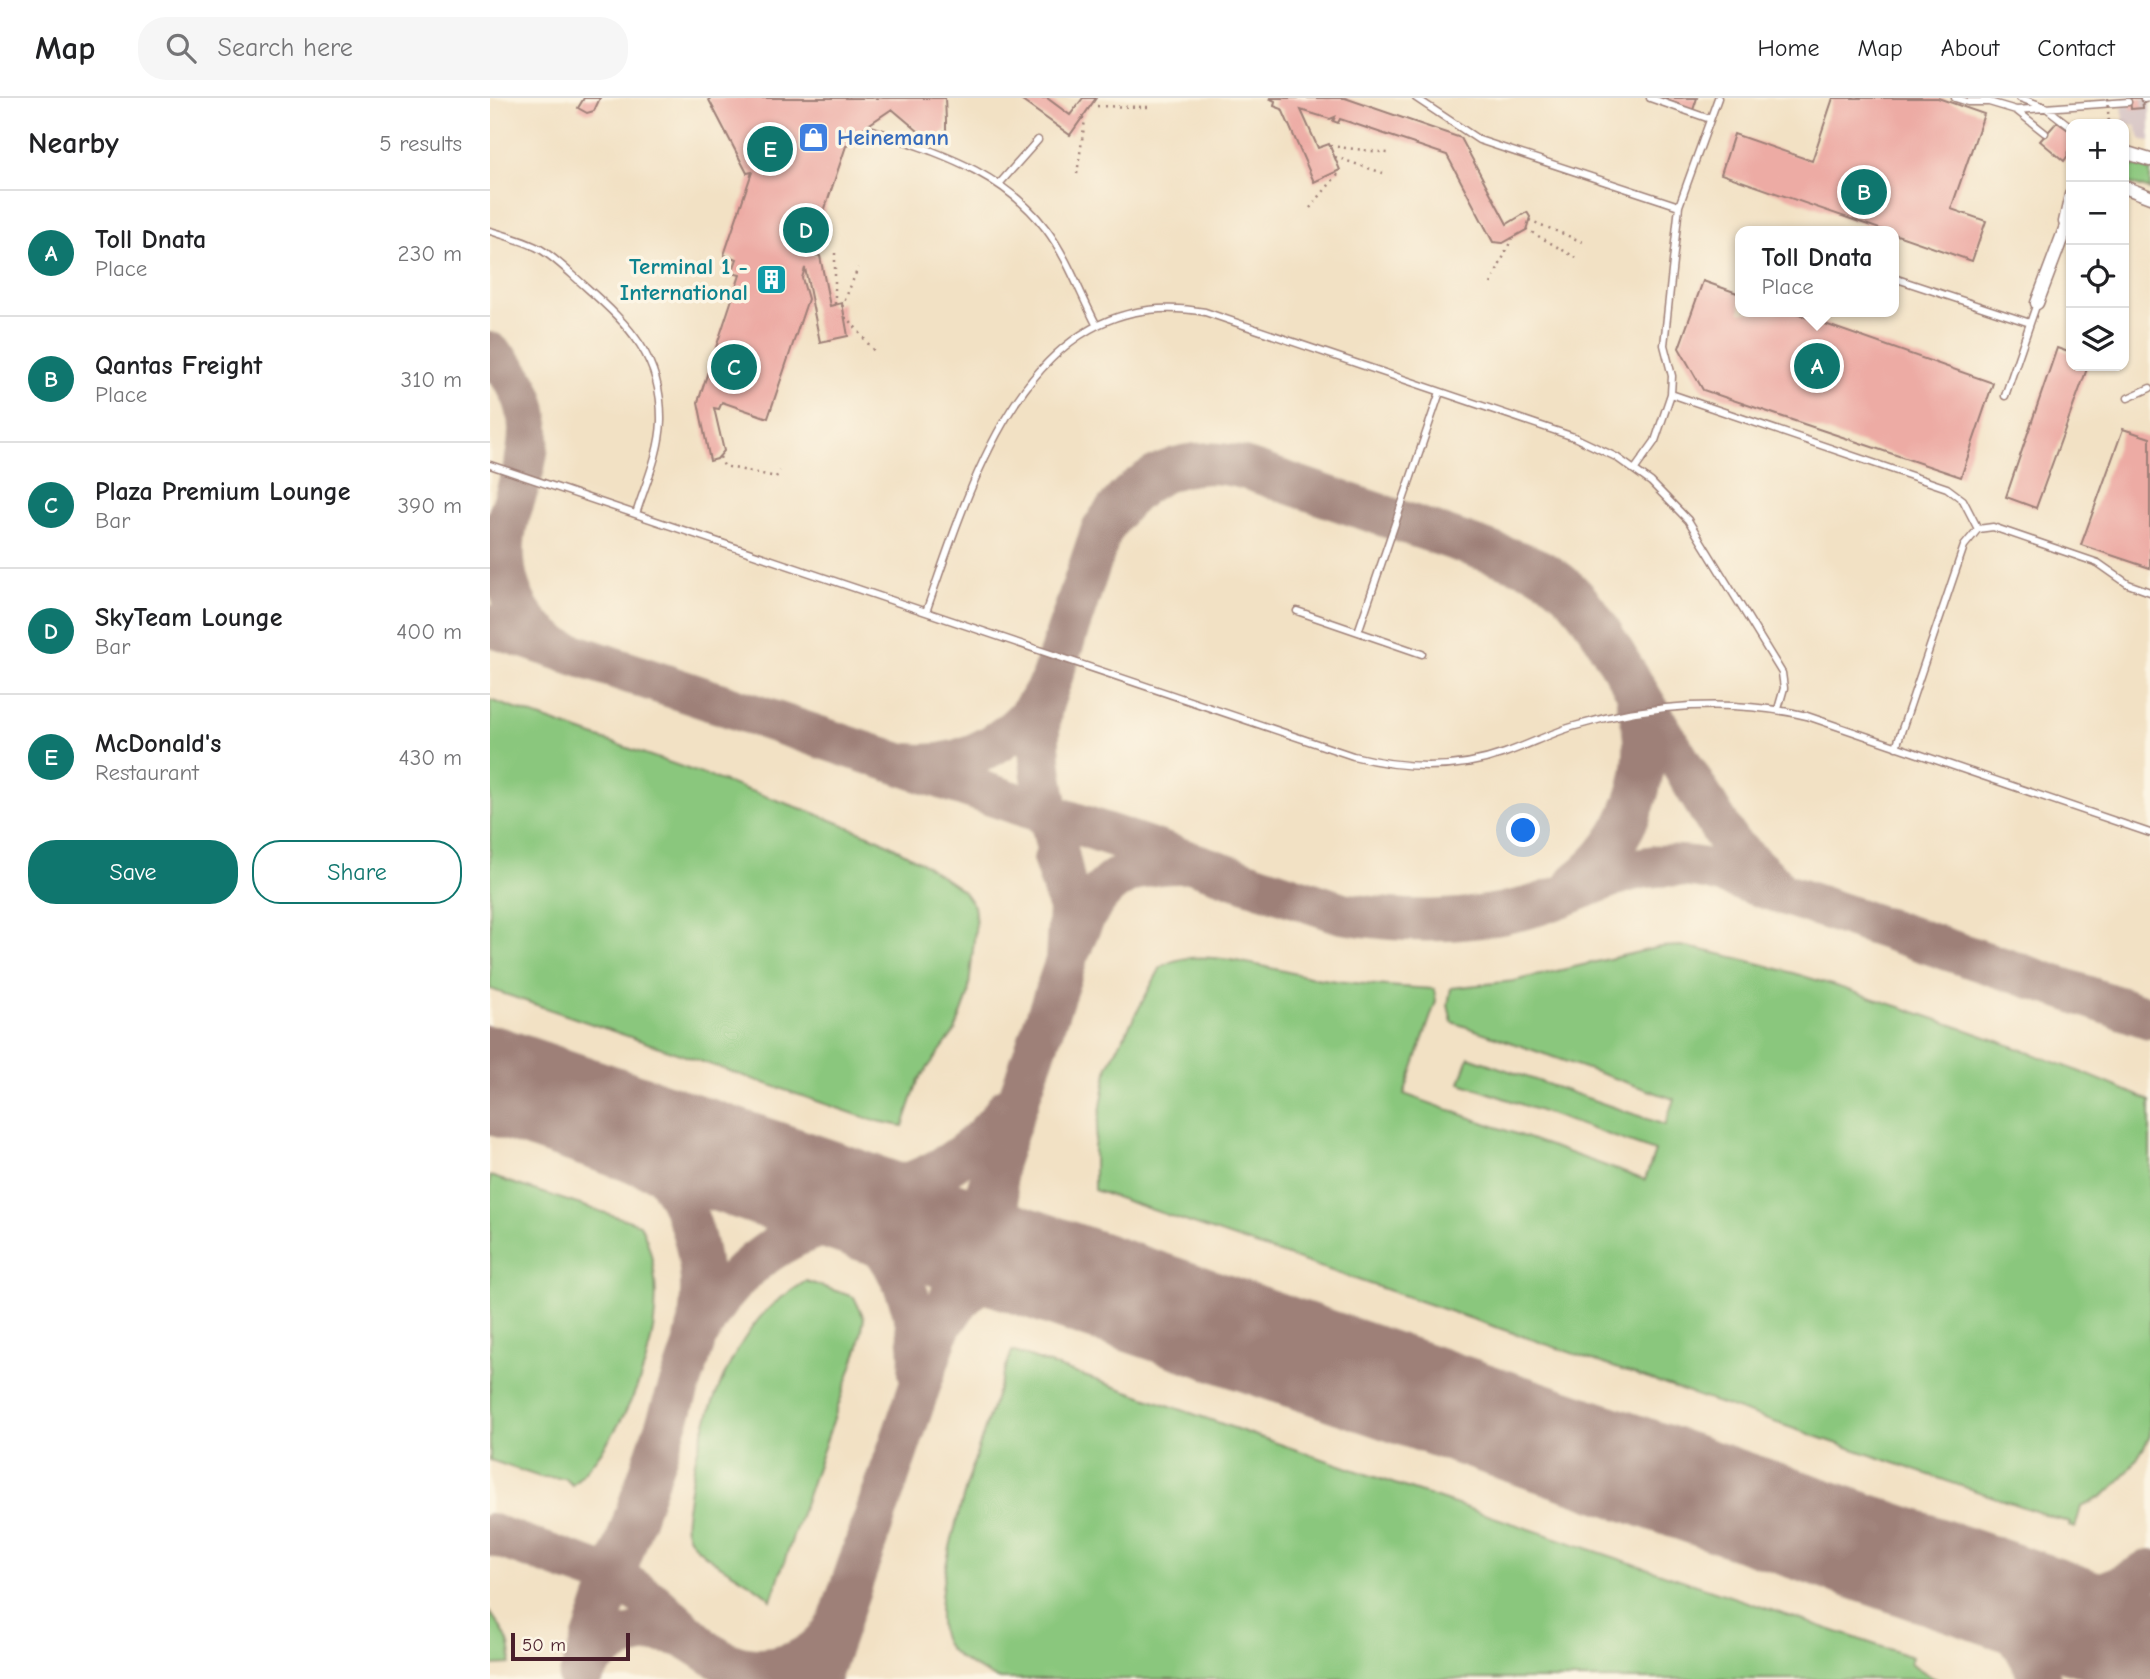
<!DOCTYPE html>
<html lang="en">
<head>
<meta charset="utf-8">
<style>
	body { margin:0; font-family:"Comic Neue",sans-serif; background:#f6f6f6; color:#202124 }
	.controls { position:absolute; right:21px; top:21px; display:grid; overflow:hidden; border-radius:14px; box-shadow:0 2px 5px #0004 }
	.controls button { width:63px; height:63px; display:grid; place-items:center; padding:0; border:0; border-bottom:2px solid #e0e0e0; background:#fff; color:#202124; font:35px sans-serif }
	.scale { position:absolute; left:21px; bottom:18px; width:119px; box-sizing:border-box; padding-left:7px; border:4px solid #4a1f2b; border-top:0; font-size:19px; line-height:24px; white-space:nowrap; color:#4a1f2b; -webkit-text-stroke:5px #fcf5e5; paint-order:stroke }
	.you { position:absolute; left:1034px; top:733px; width:24px; height:24px; margin:-18px; border:5px solid #fff; border-radius:50%; background:#1a73e8; box-shadow:0 0 0 10px #1a73e833 }
	.badge { display:grid; place-items:center; width:46px; height:46px; border-radius:50%; background:#0f766e; color:#fff; font-size:23px; font-weight:700 }
	.pin { position:absolute; translate:-50% -50%; border:4px solid #fff; box-shadow:0 2px 7px #0006 }
	.popup { position:absolute; left:1245px; top:128px; width:164px; height:91px; box-sizing:border-box; display:grid; place-content:center; border-radius:14px; background:#fff; filter:drop-shadow(0 2px 5px #0005); font-size:23px; white-space:nowrap; color:#757577 }
	.popup b { font-size:26px; color:#202124 }
	.popup::after { content:''; position:absolute; left:50%; top:100%; margin-left:-14px; border:14px solid transparent; border-top-color:#fff }
	.list { margin:0; padding:0; list-style:none }
	h2 { display:flex; justify-content:space-between; align-items:center; height:91px; margin:0; padding:0 28px; font-size:30px }
	h2 small { font-size:23px; font-weight:400; color:#757577 }
	.list li { display:grid; grid-template-columns:46px 1fr auto; gap:21px; align-items:center; box-sizing:border-box; height:126px; padding:0 28px; border-top:2px solid #e0e0e0 }
	.list b { display:block; font-size:26px; white-space:nowrap }
	.list p { margin:0; font-size:23px; white-space:nowrap; color:#757577 }
	.list em { font-size:23px; font-style:normal; color:#757577 }
	.actions { display:flex; gap:14px; padding:21px 28px }
	.actions a { flex:1; padding:16px 0; border:2px solid #0f766e; border-radius:28px; text-align:center; font-size:24px; color:#0f766e }
	.actions .main { background:#0f766e; color:#fff }
	.icon { flex:none; width:38px; height:38px; fill:none; stroke:currentColor; stroke-width:2; stroke-linecap:round; stroke-linejoin:round }
	.map { position:relative; flex:none; width:1660px; height:1581px; overflow:hidden }
	header { display:flex; align-items:center; gap:42px; box-sizing:border-box; height:98px; padding:0 35px; background:#fff; border-bottom:2px solid #e0e0e0 }
	header strong { font-size:33px }
	nav { display:flex; gap:38px; margin-inline-start:auto; font-size:24px }
	.search { width:490px; height:63px; background:#f6f6f6; display:flex; align-items:center; gap:18px; box-sizing:border-box; padding:0 24px; border-radius:28px; color:#757577; font-size:26px }
	main { display:flex }
	aside { flex:1; background:#fff }
	.map>svg:first-child { display:block }
	.industrial { fill:#d2bfc1 }
	.green { fill:#8ac77d; stroke:#6a7354; stroke-width:2 }
	.lines { fill:none; stroke-linecap:round; stroke-linejoin:round }
	.taxiway { stroke:#9e8078; stroke-width:42 }
	.runway { stroke:#9e8078; stroke-width:107 }
	.building { fill:#edaba4 }
	.lane-casing { stroke:#9e8078; stroke-width:9 }
	.street-casing { stroke:#9e8078; stroke-width:15 }
	.path { stroke:#9e8078; stroke-width:2.5; stroke-dasharray:2 5; stroke-linecap:butt }
	.lane { stroke:#fff; stroke-width:6 }
	.street { stroke:#fff; stroke-width:12 }
	.path-bridge { stroke:#9e8078; stroke-width:2.5; stroke-dasharray:2 5; stroke-linecap:butt }
	.labels { text-anchor:middle; dominant-baseline:central; stroke-width:7; stroke-linejoin:round; paint-order:stroke }
	.shop-label { font-size:23px; font-weight:bold; fill:#366cbe; stroke:#fcf5e5; text-anchor:start }
	.culture-label { font-size:23px; font-weight:bold; fill:#0d838f; stroke:#fcf5e5; text-anchor:end }
</style>
</head>
<body>
<header>
<strong>Map</strong>
<div class="search"><svg class="icon" aria-label="search" viewBox="0 0 24 24"><circle cx="10" cy="10" r="6"/><path d="M15 15l6 6"/></svg>Search here</div>
<nav><a>Home</a><a>Map</a><a>About</a><a>Contact</a></nav>
</header>
<main>
<aside>
<h2>Nearby<small>5 results</small></h2>
<ul class="list">
<li><span class="badge">A</span><div><b>Toll Dnata</b><p>Place</p></div><em>230 m</em></li>
<li><span class="badge">B</span><div><b>Qantas Freight</b><p>Place</p></div><em>310 m</em></li>
<li><span class="badge">C</span><div><b>Plaza Premium Lounge</b><p>Bar</p></div><em>390 m</em></li>
<li><span class="badge">D</span><div><b>SkyTeam Lounge</b><p>Bar</p></div><em>400 m</em></li>
<li><span class="badge">E</span><div><b>McDonald's</b><p>Restaurant</p></div><em>430 m</em></li>
</ul>
<div class="actions"><a class="main">Save</a><a>Share</a></div>
</aside>
<div class="map">
<svg width="1660" height="1581" viewBox="0 0 1660 1581">
	<rect width="100%" height="100%" fill="#fcf5e5"/>
	<filter id="ink" filterUnits="userSpaceOnUse"><feTurbulence type="fractalNoise" baseFrequency=".0143" numOctaves="2"/><feDisplacementMap in="SourceGraphic" scale="14" xChannelSelector="R" yChannelSelector="G"/><feConvolveMatrix kernelMatrix="1 2 1 2 8 2 1 2 1" color-interpolation-filters="sRGB"/></filter>
	<filter id="wash" filterUnits="userSpaceOnUse"><feTurbulence type="fractalNoise" baseFrequency=".00686" numOctaves="4" result="noise"/><feDisplacementMap in="SourceGraphic" scale="28" xChannelSelector="R" yChannelSelector="G"/><feGaussianBlur stdDeviation="1.57" result="paint"/><feColorMatrix in="noise" values="0 0 0 0 0 0 0 0 0 0 0 0 0 0 0 0 0 1.4 0 .05"/><feComposite in="paint" operator="in"/></filter>
	<g filter="url(#wash)">
		<rect width="100%" height="100%" fill="#f2e1c4"/>
		<path class="industrial" d="M1632,0H1660V44L1650,41L1646,28L1633,24Z"/>
		<path class="green" d="M1642,67L1660,72V92L1635,84Z
			M0,602L324,715L391,742L431,764L473,793L484,808L486,823L478,898L465,933L428,983L413,1028L382,1022L0,891Z
			M1191,848C1268,862 1341,886 1416,911C1498,939 1581,968 1660,1003V1338C1645,1368 1623,1398 1591,1409L1585,1430L1579,1428L1580,1425L604,1092V1049L618,968L671,869C707,845 784,873 825,880C865,886 904,889 944,891L946,903L914,996L1155,1082L1165,1053L970,985L979,959L1175,1027L1184,1001L962,924L958,907L961,890L1024,883L1170,849Z
			M0,1078L150,1126C191,1211 146,1325 82,1387L75,1380L50,1379L0,1362Z
			M316,1183L364,1199L374,1220L369,1248L281,1502C262,1480 202,1460 196,1432C194,1424 197,1413 198,1405C204,1347 230,1270 267,1223C280,1206 298,1195 316,1183Z
			M522,1253L902,1385L1422,1559L1420,1565L1445,1581H507C490,1571 465,1562 455,1545C430,1503 504,1303 522,1253Z
			M0,1514C11,1530 24,1546 20,1566L0,1567Z"/>
		<g class="lines">
			<path class="taxiway" d="M0,255C58,306 40,356 18,420
				M0,455L18,420C6,468 19,517 62,546
				M0,528L852,815C914,825 972,826 1033,811C1112,791 1138,752 1228,774L1660,920
				M421,666C474,672 532,639 556,591
				M1087,784C1140,744 1168,671 1147,605
				M575,788C565,735 539,656 553,605L611,434C645,378 695,352 760,372L1038,467C1071,480 1089,501 1108,529L1240,746L1282,785
				M581,850C602,793 628,764 691,765
				M0,991L75,1010L154,1037
				M506,1073C503,1120 528,1159 572,1174
				M280,1078C301,1086 325,1092 345,1104C400,1138 435,1211 429,1275
				M334,1092C401,1107 481,1066 517,1010
				M457,1220C494,1160 538,1167 596,1187
				M210,1233C243,1162 327,1109 406,1123C434,1128 459,1145 487,1147
				M0,1436L128,1481L164,1505L206,1543
				M1413,1464C1476,1486 1525,1514 1550,1581
				M1485,1484C1549,1506 1600,1511 1660,1472
				M1532,1505C1574,1520 1603,1544 1628,1581
				M92,1577C112,1542 154,1525 193,1539C208,1545 220,1557 235,1564C277,1581 323,1566 346,1528
				M89,1581L204,1246C225,1165 198,1076 125,1030
				M329,1581L576,863L579,810L564,762"/>
			<path class="runway" d="M0,981L1660,1547"/>
		</g>
		<g id="blocks">
			<path class="building" d="M94,0H110L104,13L97,15L88,10Z
				M218,0H455L456,23V32L441,44L402,11L368,34L371,42L356,48L320,155L330,158L340,208L352,205L358,238L330,244L315,170L312,180L318,201L278,320L232,304L229,311L224,310L234,353L227,361L220,363L208,304L250,177L242,175L247,161L234,157L262,74L257,75Z
				M528,0H557L580,17L593,0H606L580,37Z
				M779,0H855L971,40L1017,126L1037,114L1040,119L1036,132L1013,145L1003,144L957,57L850,21L848,25L843,23L845,19L840,21L811,12L828,50L839,46L850,72L824,84L792,11L784,8L785,3Z
				M1171,0H1207L1203,12Z
				M1343,0H1448L1494,16L1461,111L1496,123L1482,163L1231,76L1244,36L1322,63Z
				M1640,0H1652L1653,10L1641,11Z
				M1567,24L1581,34V53L1574,63L1550,43Z
				M1213,183L1250,196V214H1301L1503,285L1471,379L1213,292L1189,250Z
				M1567,250L1581,255V268H1598L1546,410L1516,399Z
				M1633,331L1660,340V470L1591,447Z"/>
		</g>
	</g>
	<g filter="url(#ink)">
		<use href="#blocks" fill-opacity="0" stroke="#9e8078" stroke-width="2"/>
		<g class="lines">
			<defs>
				<path id="lane" d="M926,0L989,42L1189,108
					M1160,0L1220,21
					M1465,0L1478,4H1499L1526,12L1638,4
					M1530,0L1555,9L1581,29
					M1654,1L1659,0
					M1526,12L1555,35
					M383,32C448,55 512,73 556,131C577,159 590,195 606,226
					M1581,55V56
					M510,85L548,42
					M0,133C16,138 35,143 50,151C67,161 81,176 96,189C140,228 172,260 171,323C170,355 155,387 146,416
					M1404,180L1540,225
					M1181,296L1457,390L1473,402L1488,431
					M1515,298L1547,205
					M1638,300L1660,290
					M0,367L863,658C914,671 965,673 1015,655C1038,647 1061,635 1085,628C1158,606 1242,600 1317,618L1660,735
					M1145,371L1165,343L1181,296L1182,278L1174,247L1189,108L1228,0
					M807,513L932,556
					M436,514C481,386 538,182 715,214L1084,339L1126,359L1161,384L1198,422L1292,575L1294,590L1288,611
					M868,534L950,294
					M1406,649L1474,448L1488,431L1503,429L1608,465L1638,486L1660,494"/>
				<path id="street" d="M1634,54L1660,62
					M1634,89L1660,99
					M1575,124L1581,97
					M1547,205L1581,115"/>
			</defs>
			<use href="#lane" class="lane-casing"/>
			<use href="#street" class="street-casing"/>
			<path class="path" d="M600,8L658,9
				M1634,32L1636,33
				M840,48L898,55
				M845,59L893,75
				M587,76L595,22L592,20
				M820,110L848,76L847,73
				M1039,122L1093,144
				M1036,131L1090,162
				M345,155V207
				M1001,186L1022,140
				M352,209L368,170
				M355,220H358L384,253
				M230,359L234,368L286,379L290,373"/>
			<use href="#lane" class="lane"/>
			<use href="#street" class="street"/>
			<path class="path-bridge" d="M1617,0L1619,26"/>
		</g>
	</g>
	<defs>
		<symbol id="shop-square" viewBox="-11 -11 22 22"><rect x="-9" y="-9" width="18" height="18" rx="4" fill="#3f7fe0" stroke="#fcf5e5"/><path d="M-5-2.5h2.3a2.7 3.5 0 0 1 5.4 0H5L5.5 6h-11ZM-1.5-2.5h3a1.5 2.3 0 0 0-3 0Z" fill="#fff"/></symbol>
		<symbol id="building-square" viewBox="-11 -11 22 22"><rect x="-9" y="-9" width="18" height="18" rx="4" fill="#0f9aa8" stroke="#fcf5e5"/><path d="M-4-6H4V6H1V3H-1V6H-4ZM-2.5-4.3h1.7v1.8h-1.7ZM.8-4.3h1.7v1.8H.8ZM-2.5-1h1.7V.8h-1.7ZM.8-1h1.7V.8H.8Z" fill="#fff"/></symbol>
	</defs>
	<g fill-rule="evenodd">
		<use href="#shop-square" x="306" y="22" width="35" height="35"/>
		<use href="#building-square" x="264" y="164" width="35" height="35"/>
	</g>
	<g class="labels">
		<g class="shop-label">
			<text x="347" y="39">Heinemann</text>
		</g>
		<g class="culture-label">
			<text x="258" y="168">Terminal 1 -<tspan x="258" dy="26">International</tspan></text>
		</g>
	</g>
</svg>
<div class="controls">
<button>+</button>
<button>−</button>
<button><svg class="icon" aria-label="locate" viewBox="0 0 24 24"><circle cx="12" cy="12" r="6"/><path d="M12 2v4M12 18v4M2 12h4M18 12h4"/></svg></button>
<button><svg class="icon" aria-label="layers" viewBox="0 0 24 24"><path d="M12 4l9 5-9 5-9-5zM3 14l9 5 9-5"/></svg></button>
</div>
<div class="scale">50 m</div>
<div class="you"></div>
<div class="pin badge" style="left:1327px;top:268px">A</div>
<div class="popup"><b>Toll Dnata</b>Place</div>
<div class="pin badge" style="left:1374px;top:94px">B</div>
<div class="pin badge" style="left:244px;top:269px">C</div>
<div class="pin badge" style="left:316px;top:132px">D</div>
<div class="pin badge" style="left:280px;top:51px">E</div>
</div>
</main>
</body>
</html>
